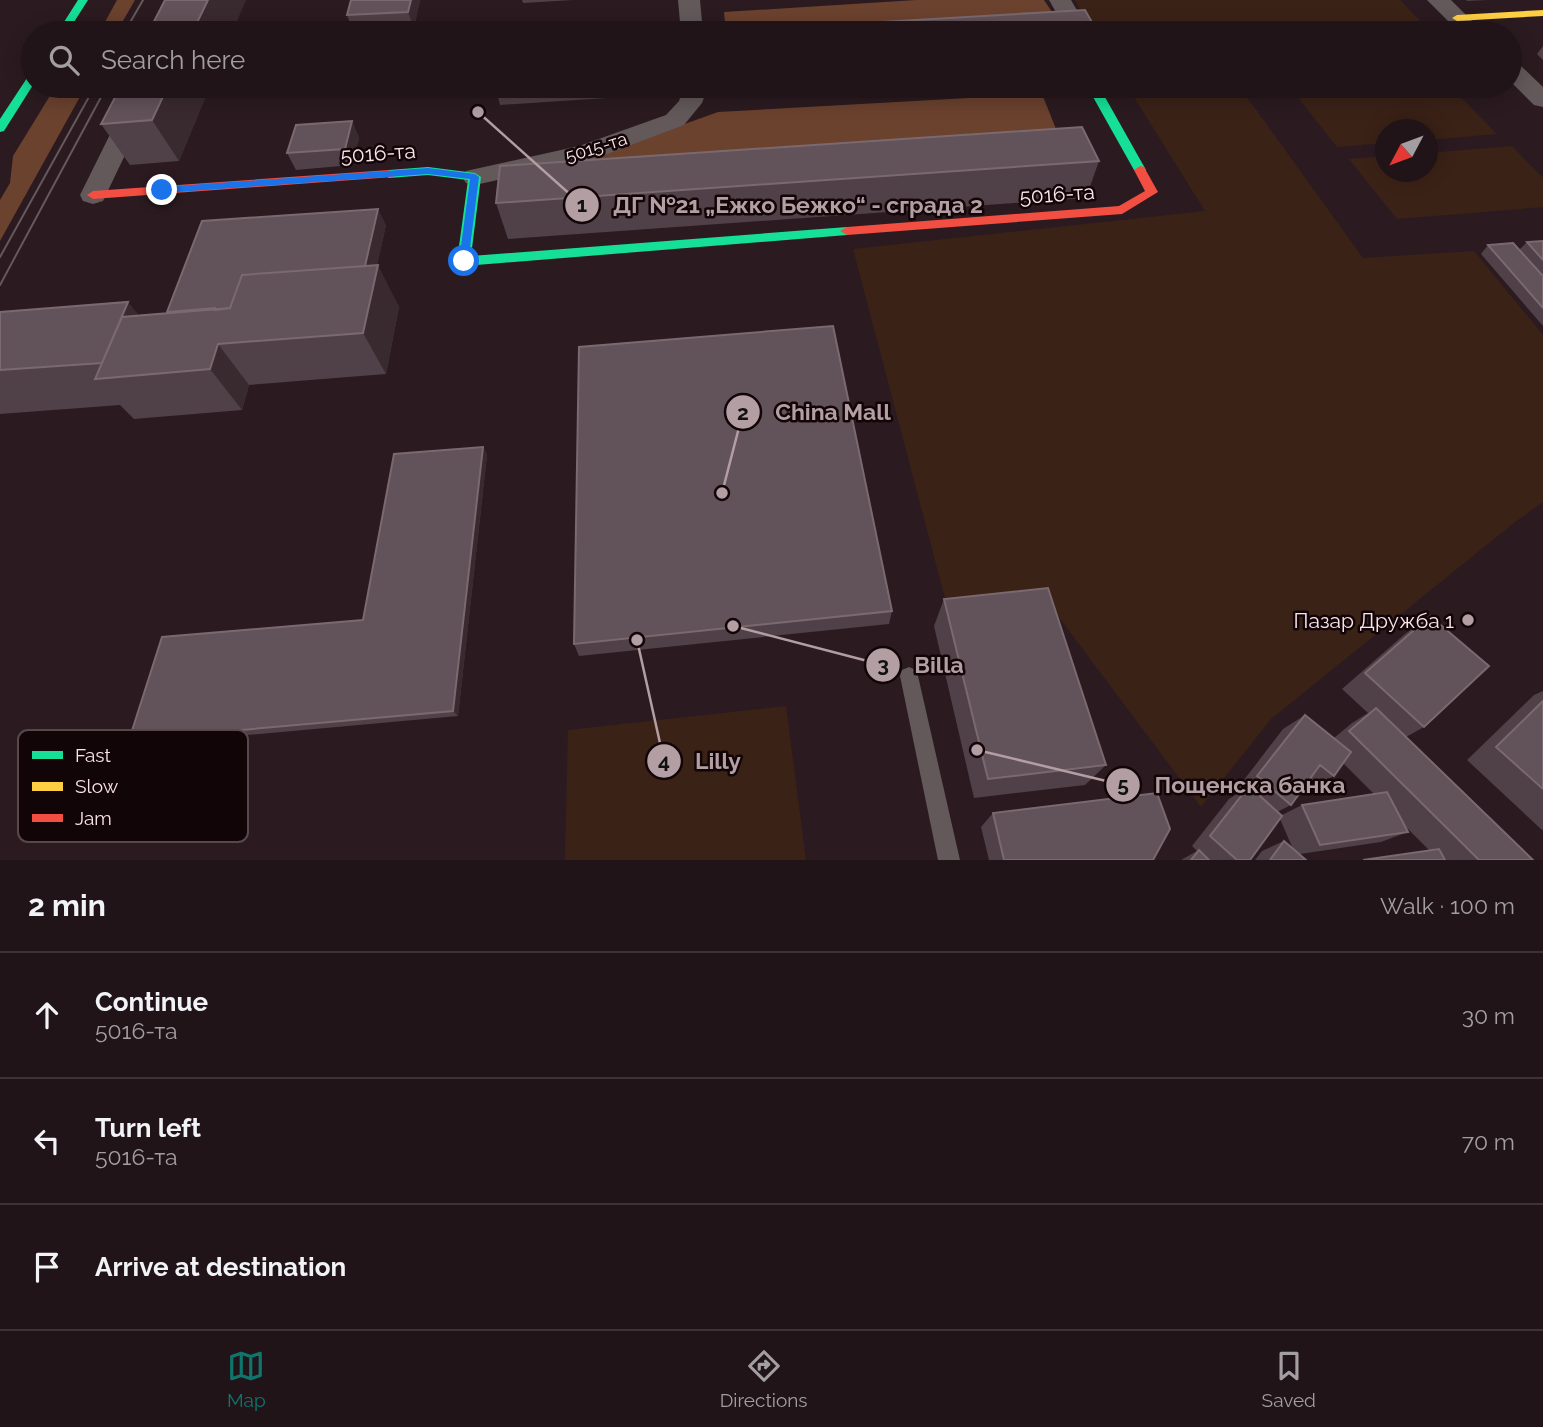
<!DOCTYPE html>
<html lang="en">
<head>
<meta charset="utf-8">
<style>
	body { margin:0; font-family:Raleway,sans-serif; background:#2d2125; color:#f1f3f6 }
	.compass { position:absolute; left:1375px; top:119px; width:63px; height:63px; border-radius:50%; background:#201418; box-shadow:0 4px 18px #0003; rotate:229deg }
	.stop { position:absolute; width:21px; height:21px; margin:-16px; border:5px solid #1a73e8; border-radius:50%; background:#fff }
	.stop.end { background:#1a73e8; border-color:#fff; box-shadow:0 2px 7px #0008 }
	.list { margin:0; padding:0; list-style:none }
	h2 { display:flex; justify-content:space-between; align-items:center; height:91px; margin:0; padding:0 28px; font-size:30px }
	h2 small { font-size:23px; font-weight:400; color:#a29ea2 }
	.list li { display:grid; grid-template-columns:46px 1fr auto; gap:21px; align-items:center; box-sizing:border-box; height:126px; padding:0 28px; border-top:2px solid #3d3337 }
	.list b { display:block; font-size:26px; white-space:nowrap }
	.list p { margin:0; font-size:23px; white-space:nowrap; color:#a29ea2 }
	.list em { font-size:23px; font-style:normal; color:#a29ea2 }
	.icon { flex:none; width:38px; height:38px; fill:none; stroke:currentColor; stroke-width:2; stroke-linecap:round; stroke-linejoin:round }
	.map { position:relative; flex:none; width:1543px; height:860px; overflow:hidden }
	.search { position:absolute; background:#201418; box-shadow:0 4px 18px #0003; left:21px; right:21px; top:21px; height:77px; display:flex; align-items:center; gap:18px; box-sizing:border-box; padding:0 24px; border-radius:38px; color:#a29ea2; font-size:26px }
	.sheet { height:469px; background:#201418 }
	nav { display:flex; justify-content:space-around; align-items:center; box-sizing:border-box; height:98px; border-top:2px solid #3d3337; background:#201418; font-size:19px; color:#a29ea2 }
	nav a { display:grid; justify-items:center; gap:4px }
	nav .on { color:#0f766e }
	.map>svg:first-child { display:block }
	.green { fill:#3b2217 }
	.forest { fill:#6b422e }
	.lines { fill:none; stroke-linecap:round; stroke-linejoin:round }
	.lane { fill:#63595a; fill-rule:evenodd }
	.street { fill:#63595a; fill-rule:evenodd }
	.fast { fill:#16e098; fill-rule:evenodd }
	.slow { fill:#ffcf43; fill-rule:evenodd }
	.jam { fill:#f24e42; fill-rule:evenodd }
	.tram { stroke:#65595c; stroke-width:2 }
	.wall { fill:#504047; fill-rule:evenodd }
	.shaded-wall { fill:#392a30 }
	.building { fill:#625259; stroke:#7a696f; stroke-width:2 }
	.route { fill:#1a73e8 }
	.poi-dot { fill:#b29ea3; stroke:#120508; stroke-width:2.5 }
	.labels { text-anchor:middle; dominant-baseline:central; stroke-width:5; stroke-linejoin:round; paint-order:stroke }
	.far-street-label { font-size:18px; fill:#fae4e9; stroke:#120508 }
	.street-label { font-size:21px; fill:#fae4e9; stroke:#120508 }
	.poi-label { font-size:21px; fill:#fae4e9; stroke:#120508; text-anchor:end }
	.key { fill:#120508; stroke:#58484c; stroke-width:2 }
	.key-label { font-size:19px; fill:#fae4e9 }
	.leader { fill:none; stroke:#b29ea3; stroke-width:2.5 }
	.callout-dot { fill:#b29ea3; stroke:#120508; stroke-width:2.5 }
	.mark-label { font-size:21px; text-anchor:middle; font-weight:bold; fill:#111 }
	.callout-label { font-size:23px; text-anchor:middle; font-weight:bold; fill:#b29ea3; stroke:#120508; stroke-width:5; stroke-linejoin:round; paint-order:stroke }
</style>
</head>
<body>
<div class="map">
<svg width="1543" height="860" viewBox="0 0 1543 860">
	<rect width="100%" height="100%" fill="#2b1b20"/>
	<path class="green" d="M1075,0H1400L1432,33H1094Z
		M1127,86H1239L1363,258L1474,251L1543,335V502L1515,522L1271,719L1201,807L1052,608L950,617L853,249L1205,211Z
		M1416,86H1450L1497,134L1428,140V130H1386L1385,143L1337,147L1295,94Z
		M1512,146L1543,178V207L1397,219L1349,159L1385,156L1386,172H1428V153Z
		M786,706L806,860H565L568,730Z"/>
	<path class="forest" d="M117,0H135L116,33H99Z
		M916,0H1044L1066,33H726L724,12Z
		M56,86H86L0,241V200L10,183L13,156Z
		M1042,94L1070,164L524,182L718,112Z"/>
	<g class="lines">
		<path class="lane" d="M909,667L916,670L918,676L960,860H938L900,676L902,670Z"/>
		<path class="street" d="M678,0H700L703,33H681Z
			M1049,0H1071L1090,33H1068Z
			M1427,0H1451L1484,33H1460Z
			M1510,61L1518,63L1543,87V107L1534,105L1510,81Z
			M134,86H158L103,201L93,204L83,201L80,195Z
			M684,86H708L702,103L684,125L594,159L475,185L466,183L462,177L466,171L475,169L579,146L666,115L679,101Z"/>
		<path class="fast" d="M78,0H88L67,33H57Z
			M33,74V85L4,131L0,132V119L29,75Z
			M1090,86H1110L1101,90L1146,170L1144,173L1140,174L1134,170L1088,88Z
			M428,167L475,173L481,177L471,256L847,227L854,231L847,235L464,266L457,261L468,180L428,175L389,178L383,174L389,170Z"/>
		<path class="slow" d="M1543,10V16L1457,21L1452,18L1457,15Z"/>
		<path class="jam" d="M1140,166L1144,167L1158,192L1122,214L847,235L840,231L847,227L1119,206L1145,191L1134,170Z
			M389,170L395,174L393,177L93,199L87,195L93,191Z"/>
		<path class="tram" d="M124,33L143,0
			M0,257L95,86
			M0,285L107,86"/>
	</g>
	<path class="wall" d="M351,0H420L414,28L353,32L347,15Z
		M522,0H573L523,3Z
		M1466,0H1488L1467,1Z
		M1543,46V60L1537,54Z
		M210,86L179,161L130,165L101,124Z
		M412,86H607V98L500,105L496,89L415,95Z
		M732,86H885L734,95Z
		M352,121L359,138L352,165L296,170L287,153Z
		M1099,161L1086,198L508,239L496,203Z
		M386,225L377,265L399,307L386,374L249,385L242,410L134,419L120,405L0,414V312L139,315L168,313L167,312Z
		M1543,241V326L1481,254L1488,245L1519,250L1527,242Z
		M483,447L487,455L458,716L139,745L129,740L363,620Z
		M944,599L1106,765L1085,785L974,798L934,626Z
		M892,611L889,624L579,656L574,644Z
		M1430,616L1424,727L1406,737L1533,860H1363L1429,850L1405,826L1408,832L1381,842L1300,854L1306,860H1255L1262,851L1284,841L1293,849L1280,819L1250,860H1181L1197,851L1192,846L1229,799L1240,792L1237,789L1283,729L1305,715L1334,738L1352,723L1368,713L1342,689L1405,634ZM1343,763L1374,794L1302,805L1282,815L1277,812L1291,805L1305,785L1310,789L1334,776Z
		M1543,691V829L1542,830L1467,760L1534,695Z
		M993,813L1153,860H989L981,827Z"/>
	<path class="shaded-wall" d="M208,0H246L232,33H192Z
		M411,0H420L414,28L408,12Z
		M168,86H210L179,161L152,120Z
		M352,121L359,138L352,165L345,149Z
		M378,209L386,225L367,310L359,294Z
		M378,265L399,307L386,374L363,333Z
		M128,302L163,344L102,362Z
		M218,344L249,385L242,410L210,369Z
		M483,447L487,455L458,716L453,711Z"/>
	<path class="building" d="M165,0H208L192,33H148Z
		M351,0H411L408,12L347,15Z
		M1085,10L1098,33H728V31Z
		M431,31L430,33H395Z
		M121,86H168L152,120L101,124Z
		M352,121L345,149L287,153L296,125Z
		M1082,127L1099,161L496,203L500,166Z
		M378,209L365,266L242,275L230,308L215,310V308L167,312L202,221Z
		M1543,241V260L1527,242Z
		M1513,243L1543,276V308L1488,245Z
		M378,265L363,333L218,344L210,369L95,379L122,317L230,308L242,275Z
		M128,302L102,363L0,370V312Z
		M833,326L892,611L574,644L579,347Z
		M483,447L453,711L129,740L162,637L363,620L394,454Z
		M1048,588L1106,765L988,779L944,599Z
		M1430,616L1489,666L1424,727L1365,673Z
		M1543,701V789L1496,747Z
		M1376,708L1533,860H1479L1349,731Z
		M1305,715L1351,752L1334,776L1320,765L1291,805L1257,776Z
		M1249,786L1282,816L1250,860H1237L1210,836Z
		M1387,792L1408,832L1320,845L1302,805Z
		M1157,793L1170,829L1153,860H1004L993,813Z
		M1284,841L1306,860H1270Z
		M1439,849L1445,860H1363Z
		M1199,850L1209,860H1191Z"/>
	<path class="route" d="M428,168L475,174L479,177L468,263L459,261L470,179L428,174L162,193L157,190L162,187Z"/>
	<circle class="poi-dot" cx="1468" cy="620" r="7"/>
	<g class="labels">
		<g class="far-street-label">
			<text transform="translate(596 147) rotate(-17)">5015-та</text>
		</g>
		<g class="street-label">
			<text transform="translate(378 153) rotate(-4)">5016-та</text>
			<text transform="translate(1057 194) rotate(-4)">5016-та</text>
		</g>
		<g class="poi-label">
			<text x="1454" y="620">Пазар Дружба 1</text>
		</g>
	</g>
	<rect x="18" y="730" width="230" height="112" rx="10" class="key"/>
	<rect x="32" y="751" width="31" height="8" fill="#16e098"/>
	<rect x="32" y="782" width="31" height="9" fill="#ffcf43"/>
	<rect x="32" y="814" width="31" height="8" fill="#f24e42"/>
	<g class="key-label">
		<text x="75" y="762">Fast</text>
		<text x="75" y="793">Slow</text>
		<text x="75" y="825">Jam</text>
	</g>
	<path class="leader" d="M478 112L582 205M722 493L743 412M733 626L883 665M637 640L664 761M977 750L1123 785"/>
	<g class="callout-dot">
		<circle cx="478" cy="112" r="7"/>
		<circle cx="722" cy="493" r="7"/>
		<circle cx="733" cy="626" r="7"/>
		<circle cx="637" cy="640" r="7"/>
		<circle cx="977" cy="750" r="7"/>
		<circle cx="582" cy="205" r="18"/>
		<circle cx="743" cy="412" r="18"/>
		<circle cx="883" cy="665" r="18"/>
		<circle cx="664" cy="761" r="18"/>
		<circle cx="1123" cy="785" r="18"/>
	</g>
	<g class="mark-label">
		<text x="582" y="212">1</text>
		<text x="743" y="420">2</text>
		<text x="883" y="672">3</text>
		<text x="664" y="768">4</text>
		<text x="1123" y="792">5</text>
	</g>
	<g class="callout-label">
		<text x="798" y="213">ДГ №21 „Ежко Бежко“ - сграда 2</text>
		<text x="833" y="420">China Mall</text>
		<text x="939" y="673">Billa</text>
		<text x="718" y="769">Lilly</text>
		<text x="1250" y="793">Пощенска банка</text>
	</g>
</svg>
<svg class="compass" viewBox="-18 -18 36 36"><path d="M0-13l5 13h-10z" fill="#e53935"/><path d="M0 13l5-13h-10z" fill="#a29ea2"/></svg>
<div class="stop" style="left:464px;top:261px"></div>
<div class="stop end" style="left:162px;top:190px"></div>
<div class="search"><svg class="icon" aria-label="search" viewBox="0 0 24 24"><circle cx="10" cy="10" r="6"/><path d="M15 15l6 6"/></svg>Search here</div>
</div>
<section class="sheet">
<h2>2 min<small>Walk · 100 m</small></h2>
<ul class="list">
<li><svg class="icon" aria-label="ahead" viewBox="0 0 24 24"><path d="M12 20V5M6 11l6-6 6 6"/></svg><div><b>Continue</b><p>5016-та</p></div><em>30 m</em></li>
<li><svg class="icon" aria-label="left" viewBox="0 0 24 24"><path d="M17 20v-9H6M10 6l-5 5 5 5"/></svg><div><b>Turn left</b><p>5016-та</p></div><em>70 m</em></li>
<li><svg class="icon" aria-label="arrive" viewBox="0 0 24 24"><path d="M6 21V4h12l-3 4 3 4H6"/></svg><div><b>Arrive at destination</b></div></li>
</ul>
</section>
<nav>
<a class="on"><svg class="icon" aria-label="map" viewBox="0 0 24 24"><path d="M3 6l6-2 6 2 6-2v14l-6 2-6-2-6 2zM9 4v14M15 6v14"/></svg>Map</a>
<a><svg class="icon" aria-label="directions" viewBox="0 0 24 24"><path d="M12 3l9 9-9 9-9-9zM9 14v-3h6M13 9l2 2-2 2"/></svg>Directions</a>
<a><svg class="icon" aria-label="saved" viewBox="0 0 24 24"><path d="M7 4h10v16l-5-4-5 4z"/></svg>Saved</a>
</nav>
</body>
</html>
